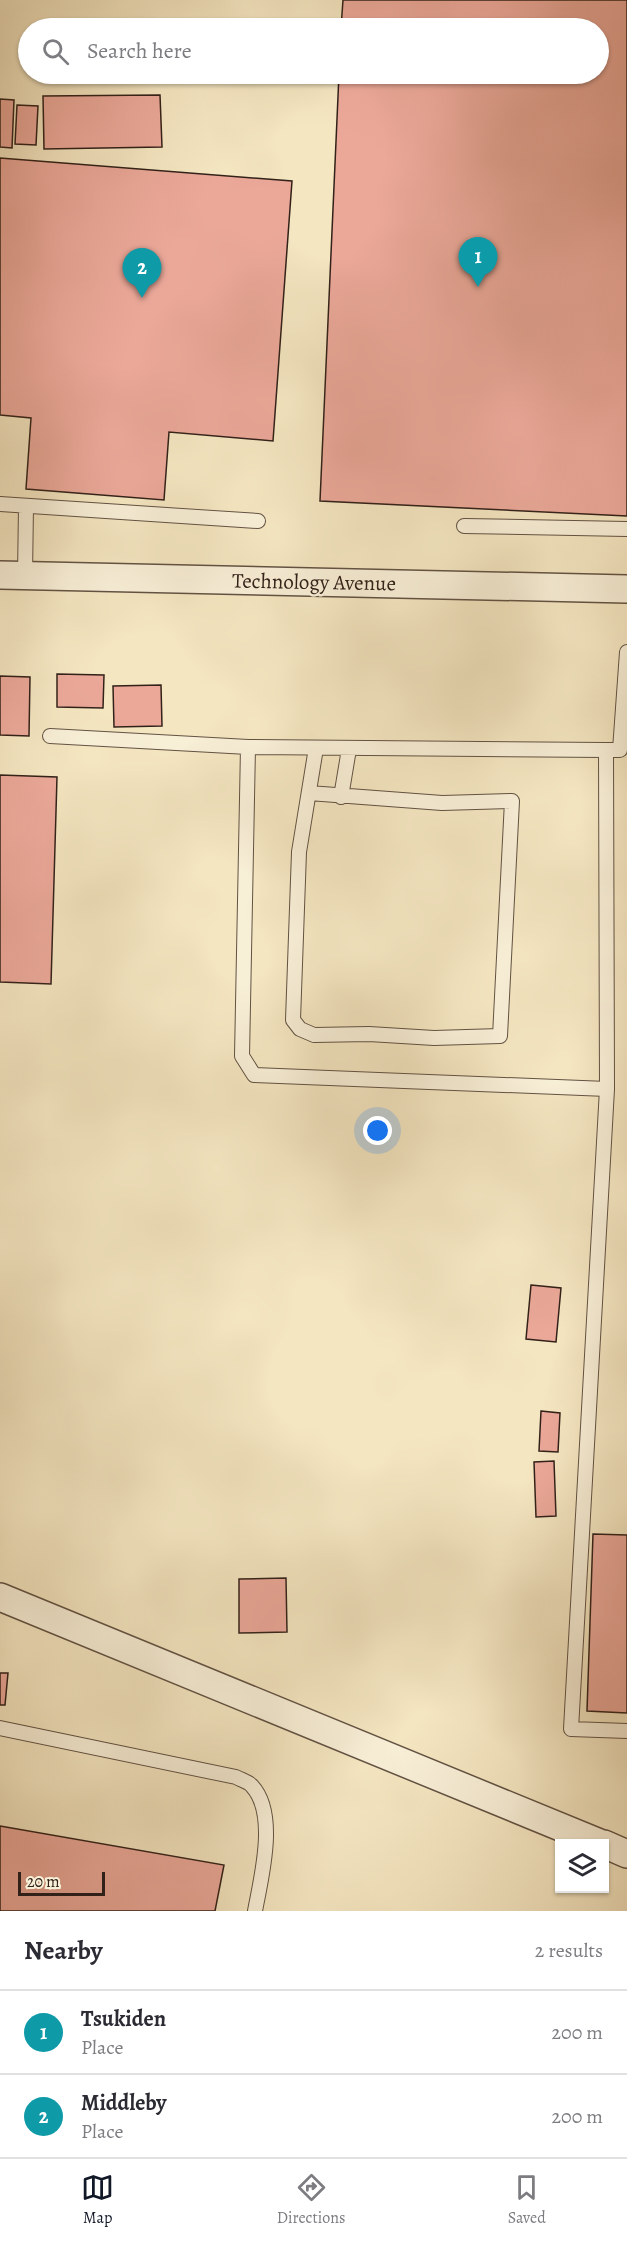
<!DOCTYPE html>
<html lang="en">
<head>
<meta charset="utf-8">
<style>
	body { margin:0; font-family:Alegreya,serif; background:#f7f7f7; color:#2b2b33 }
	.controls { position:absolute; right:18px; bottom:18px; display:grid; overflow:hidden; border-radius:0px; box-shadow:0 2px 4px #0004 }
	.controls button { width:54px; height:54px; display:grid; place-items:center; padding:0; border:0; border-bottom:2px solid #e1e1e2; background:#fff; color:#2b2b33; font:30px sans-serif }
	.scale { position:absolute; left:18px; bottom:15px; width:87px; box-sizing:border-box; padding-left:6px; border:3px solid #322119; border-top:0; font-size:16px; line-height:21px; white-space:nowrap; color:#322119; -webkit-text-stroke:4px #f8efd7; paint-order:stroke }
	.you { position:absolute; left:378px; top:1131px; width:21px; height:21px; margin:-15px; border:4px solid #fff; border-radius:50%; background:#1a73e8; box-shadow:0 0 0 9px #1a73e833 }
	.badge { display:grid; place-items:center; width:39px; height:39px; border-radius:50%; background:#111827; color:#fff; font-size:20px; font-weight:700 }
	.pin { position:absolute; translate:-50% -50px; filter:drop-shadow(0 2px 3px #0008) }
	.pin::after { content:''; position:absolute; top:32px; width:21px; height:18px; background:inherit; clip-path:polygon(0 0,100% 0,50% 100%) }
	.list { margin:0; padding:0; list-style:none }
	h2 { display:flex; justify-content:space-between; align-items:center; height:78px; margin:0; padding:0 24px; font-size:26px }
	h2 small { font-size:20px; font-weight:400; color:#7c7c81 }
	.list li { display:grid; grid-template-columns:39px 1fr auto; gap:18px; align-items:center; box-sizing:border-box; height:84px; padding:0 24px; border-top:2px solid #e1e1e2 }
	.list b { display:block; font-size:22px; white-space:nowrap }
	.list p { margin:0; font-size:20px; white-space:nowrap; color:#7c7c81 }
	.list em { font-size:20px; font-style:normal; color:#7c7c81 }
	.icon { flex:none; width:33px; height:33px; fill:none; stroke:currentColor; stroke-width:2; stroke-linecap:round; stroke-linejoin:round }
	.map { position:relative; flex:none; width:627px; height:1911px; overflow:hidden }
	.search { position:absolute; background:#fff; box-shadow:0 2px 4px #0004; left:18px; right:18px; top:18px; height:66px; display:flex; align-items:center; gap:15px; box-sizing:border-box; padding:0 21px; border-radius:33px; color:#7c7c81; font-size:22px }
	.sheet { height:246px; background:#fff }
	nav { display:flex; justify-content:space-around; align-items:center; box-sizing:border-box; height:84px; border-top:2px solid #e1e1e2; background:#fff; font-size:16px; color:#7c7c81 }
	nav a { display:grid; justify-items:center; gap:3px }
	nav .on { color:#111827 }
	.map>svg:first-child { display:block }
	.building { fill:#eba899; stroke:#322119; stroke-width:1.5 }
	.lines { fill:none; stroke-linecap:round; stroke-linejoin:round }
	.service-casing { stroke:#625243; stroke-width:16 }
	.minor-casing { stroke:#625243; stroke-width:30 }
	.service { stroke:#f8efd7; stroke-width:14 }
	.minor { stroke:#f8efd7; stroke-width:27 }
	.labels { text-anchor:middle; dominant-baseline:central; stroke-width:5; stroke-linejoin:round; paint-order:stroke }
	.street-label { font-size:21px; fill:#322119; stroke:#f8efd7 }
</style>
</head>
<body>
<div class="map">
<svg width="627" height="1911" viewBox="0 0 627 1911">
	<rect width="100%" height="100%" fill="#f4e6c1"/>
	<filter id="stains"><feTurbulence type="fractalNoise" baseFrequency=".00333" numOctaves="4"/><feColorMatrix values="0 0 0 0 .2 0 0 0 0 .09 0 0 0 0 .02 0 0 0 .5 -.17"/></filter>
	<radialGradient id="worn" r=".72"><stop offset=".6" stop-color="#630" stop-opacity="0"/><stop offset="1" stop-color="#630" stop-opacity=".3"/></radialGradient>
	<path class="building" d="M343,0H627V516L320,501L339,74H598V28H341Z
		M160,95L162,147L44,149L43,96Z
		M0,99L14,100L12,148L0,147Z
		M17,105L38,106L36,145L15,144Z
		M0,158L292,181L273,441L169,432L164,500L26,489L31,418L0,415Z
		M57,674L104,675L103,708L57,707Z
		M0,676L30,677L29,736L0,735Z
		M161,685L162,726L114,727L113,686Z
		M0,775L57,777L51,984L0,982Z
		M531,1285L561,1288L556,1342L526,1339Z
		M541,1411L560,1413L558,1452L539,1451Z
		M554,1461L556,1516L536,1517L534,1462Z
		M593,1534L627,1535V1713L587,1711Z
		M286,1578L287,1632L239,1633V1579Z
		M0,1673H8L5,1705H0Z
		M0,1826L224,1865L215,1911H0Z"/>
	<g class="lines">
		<defs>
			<path id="service" d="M0,504L258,521
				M464,526L627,529
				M25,576L26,506
				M627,652L620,750H606L607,1089L571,1729L627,1731
				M50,736L248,747L606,750
				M248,747L242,1056L254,1075L607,1089
				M309,793L442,803L512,801L500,1036L434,1038L369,1034L314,1035L300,1029L293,1020L299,852L316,748
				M341,797L349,749
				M0,1728L236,1777C241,1780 249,1782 252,1786C278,1814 261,1878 255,1911"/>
			<path id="minor" d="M0,575L627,589
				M0,1597L602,1844
				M604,1844L627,1854"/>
		</defs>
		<use href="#service" class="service-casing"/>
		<use href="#minor" class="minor-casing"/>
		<use href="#service" class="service"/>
		<use href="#minor" class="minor"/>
	</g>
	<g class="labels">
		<g class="street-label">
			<text transform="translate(314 582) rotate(1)">Technology Avenue</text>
		</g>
	</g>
	<rect width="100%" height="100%" filter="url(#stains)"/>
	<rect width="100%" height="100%" fill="url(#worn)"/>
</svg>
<div class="controls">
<button><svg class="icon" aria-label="layers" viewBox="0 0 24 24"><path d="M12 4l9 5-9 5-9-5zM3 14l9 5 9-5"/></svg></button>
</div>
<div class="scale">20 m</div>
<div class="you"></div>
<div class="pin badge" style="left:478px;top:287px;background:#0f9aa8">1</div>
<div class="pin badge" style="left:142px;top:298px;background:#0f9aa8">2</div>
<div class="search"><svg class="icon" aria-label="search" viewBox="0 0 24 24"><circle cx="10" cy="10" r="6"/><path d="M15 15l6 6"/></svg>Search here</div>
</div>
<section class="sheet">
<h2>Nearby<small>2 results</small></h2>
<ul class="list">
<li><span class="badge" style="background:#0f9aa8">1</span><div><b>Tsukiden</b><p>Place</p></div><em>200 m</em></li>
<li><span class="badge" style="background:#0f9aa8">2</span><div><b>Middleby</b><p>Place</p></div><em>200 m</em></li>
</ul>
</section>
<nav>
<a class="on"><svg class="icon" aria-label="map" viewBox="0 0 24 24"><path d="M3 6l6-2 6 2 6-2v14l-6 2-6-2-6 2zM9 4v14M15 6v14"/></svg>Map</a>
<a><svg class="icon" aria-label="directions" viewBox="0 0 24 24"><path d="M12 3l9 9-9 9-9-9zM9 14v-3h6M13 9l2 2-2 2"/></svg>Directions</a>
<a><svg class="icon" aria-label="saved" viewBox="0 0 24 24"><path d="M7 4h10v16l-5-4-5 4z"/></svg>Saved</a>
</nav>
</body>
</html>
